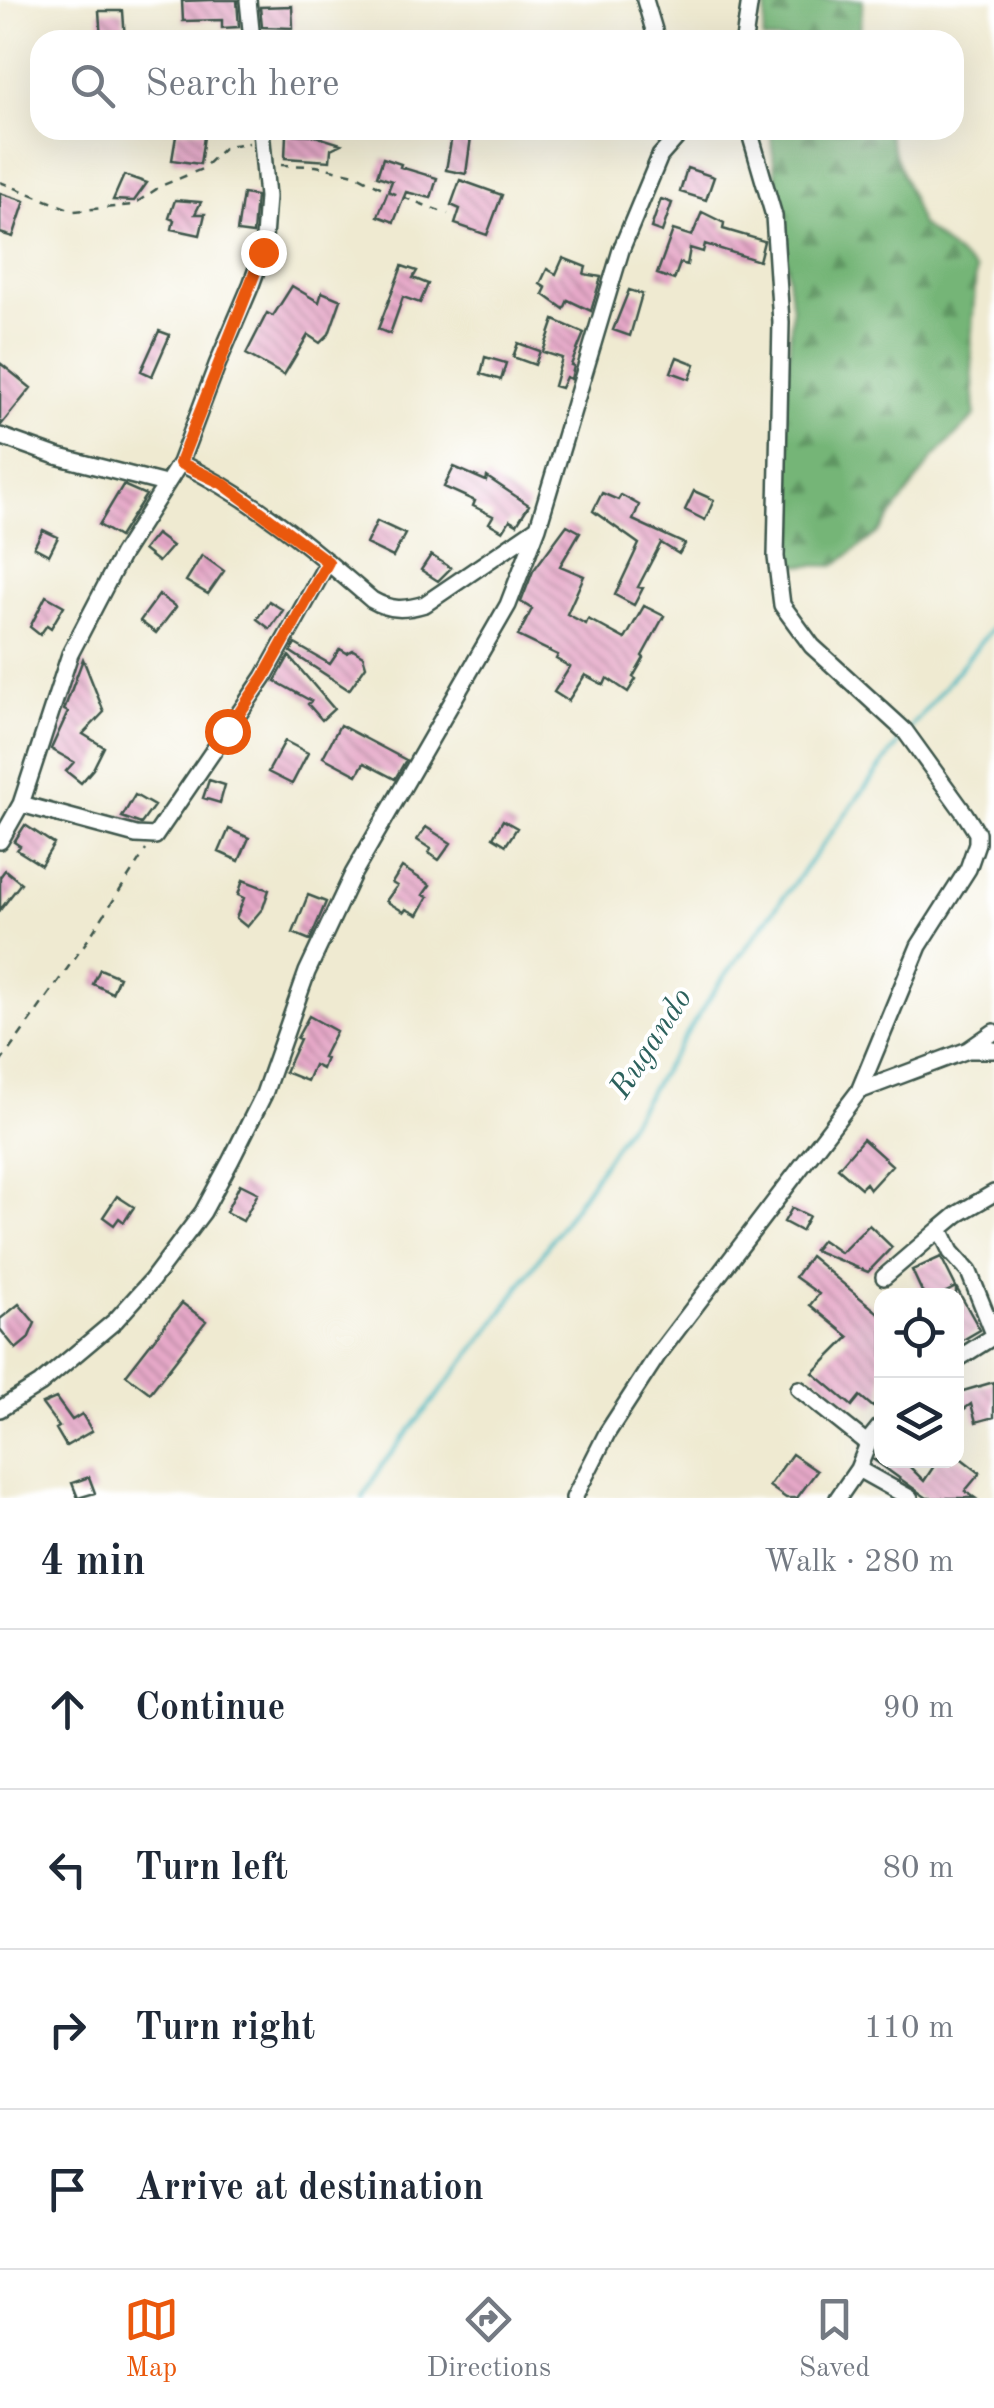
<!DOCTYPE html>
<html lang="en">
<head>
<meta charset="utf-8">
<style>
	body { margin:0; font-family:"Old Standard TT",serif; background:#f6f6f7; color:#1f2937 }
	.controls { position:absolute; right:30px; bottom:30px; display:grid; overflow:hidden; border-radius:20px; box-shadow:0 10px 40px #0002 }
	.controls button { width:90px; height:90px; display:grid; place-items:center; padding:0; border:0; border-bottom:2px solid #e0e1e3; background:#fff; color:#1f2937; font:50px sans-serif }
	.stop { position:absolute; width:30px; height:30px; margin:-22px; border:8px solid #ea580c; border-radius:50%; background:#fff }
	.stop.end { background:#ea580c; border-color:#fff; box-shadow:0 2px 10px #0008 }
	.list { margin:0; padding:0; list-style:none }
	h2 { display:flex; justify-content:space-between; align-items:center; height:130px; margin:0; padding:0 40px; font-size:42px }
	h2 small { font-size:32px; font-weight:400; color:#747a83 }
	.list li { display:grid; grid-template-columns:65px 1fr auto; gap:30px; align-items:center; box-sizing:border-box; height:160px; padding:0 40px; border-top:2px solid #e0e1e3 }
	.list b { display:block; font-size:38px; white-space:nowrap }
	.list em { font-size:32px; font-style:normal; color:#747a83 }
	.icon { flex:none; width:55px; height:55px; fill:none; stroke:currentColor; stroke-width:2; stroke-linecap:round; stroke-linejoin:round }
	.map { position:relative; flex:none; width:994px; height:1498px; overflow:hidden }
	.search { position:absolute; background:#fff; box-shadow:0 10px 40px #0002; left:30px; right:30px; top:30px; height:110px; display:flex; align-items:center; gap:25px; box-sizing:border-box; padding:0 35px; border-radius:30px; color:#747a83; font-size:38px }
	.sheet { height:770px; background:#fff }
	nav { display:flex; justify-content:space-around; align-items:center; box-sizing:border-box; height:140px; border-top:2px solid #e0e1e3; background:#fff; font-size:28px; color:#747a83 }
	nav a { display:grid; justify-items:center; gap:5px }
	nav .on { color:#ea580c }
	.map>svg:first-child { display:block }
	.forest { fill:url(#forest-firs); stroke:#4a7956; stroke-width:2.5 }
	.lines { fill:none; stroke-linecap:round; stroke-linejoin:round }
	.stream { stroke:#46b6be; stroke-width:4 }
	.building { fill:url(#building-back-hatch) }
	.minor-casing { stroke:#3e574c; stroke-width:20 }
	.path { stroke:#3e574c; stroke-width:2.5; stroke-dasharray:8 8; stroke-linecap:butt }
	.minor { stroke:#fff; stroke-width:15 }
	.route { stroke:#ea580c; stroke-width:12 }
	.labels { text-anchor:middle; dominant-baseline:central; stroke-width:8; stroke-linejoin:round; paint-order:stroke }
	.water-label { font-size:32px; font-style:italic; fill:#2b615d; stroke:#fff }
</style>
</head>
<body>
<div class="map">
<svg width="994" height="1498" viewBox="0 0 994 1498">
	<defs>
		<pattern id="forest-firs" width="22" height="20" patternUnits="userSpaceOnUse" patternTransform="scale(2.5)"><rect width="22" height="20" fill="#74b577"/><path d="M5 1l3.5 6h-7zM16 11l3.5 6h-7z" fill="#5f9462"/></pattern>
		<pattern id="building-back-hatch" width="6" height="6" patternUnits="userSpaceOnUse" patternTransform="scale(2.5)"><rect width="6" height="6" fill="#e6a8c8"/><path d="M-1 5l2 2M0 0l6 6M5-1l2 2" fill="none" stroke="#ba8aa3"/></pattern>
	</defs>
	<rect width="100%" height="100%" fill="#fff"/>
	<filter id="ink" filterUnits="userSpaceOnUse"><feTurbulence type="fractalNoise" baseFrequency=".01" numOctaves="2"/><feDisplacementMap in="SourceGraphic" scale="20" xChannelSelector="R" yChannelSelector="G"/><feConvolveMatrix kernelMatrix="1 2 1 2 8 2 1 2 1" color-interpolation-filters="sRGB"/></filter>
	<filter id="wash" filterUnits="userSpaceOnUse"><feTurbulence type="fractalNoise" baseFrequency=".0048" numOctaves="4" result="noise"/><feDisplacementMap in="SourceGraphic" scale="40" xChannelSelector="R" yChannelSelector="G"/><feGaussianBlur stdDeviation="2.25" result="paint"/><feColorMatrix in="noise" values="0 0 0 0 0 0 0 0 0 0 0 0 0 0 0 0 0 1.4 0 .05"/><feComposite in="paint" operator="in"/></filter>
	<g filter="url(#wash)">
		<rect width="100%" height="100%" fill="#efead1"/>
		<path class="forest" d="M767,0H863L859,40H763Z
			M770,130H886L921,225L976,270L971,344L975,416L934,457L880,531L834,566L786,565L782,457L792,309Z"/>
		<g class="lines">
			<path class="stream" d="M910,729L994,626
				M363,1498L382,1465L491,1328L594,1178L718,985L904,736"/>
		</g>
		<g id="blocks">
			<path class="building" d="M212,0H237L239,27L222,28V20L183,21L182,1Z
				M292,6L293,28L262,27L260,7Z
				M99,11H123L125,40H101Z
				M177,130H205L200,164L172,160Z
				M453,130H472L466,174L446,170Z
				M286,134L312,135L341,144L331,149L330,161L285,158Z
				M383,158L401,164L400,167L437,178L431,198L406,192L394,222L378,216L392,181L377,176Z
				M687,168L714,177L706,200L680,192Z
				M124,175L147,183L134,201L113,200Z
				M460,180L502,195L487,235L455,224L460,209L451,205Z
				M0,193L25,201L13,237L0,233Z
				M243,194L256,196L253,234L237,232Z
				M661,199L672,203L662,232L651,228Z
				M175,200L201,202L195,214H205L200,235L172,229L174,220L169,218Z
				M702,212L724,223L723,229L764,241L759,261L705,244L703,252L690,248L687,265L680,263L674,280L657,274L673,230L692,236Z
				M563,258L586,267L584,274L601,277L591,311L568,300L564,309L543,294L546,288L540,284L547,269L556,274Z
				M402,266L417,271L413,278L428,284L420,303L403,297L390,334L378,329Z
				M292,286L319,302L322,292L341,300L329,334L320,343L308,335L284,375L246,354L267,313L273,316Z
				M629,290L642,294L630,336L613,330Z
				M554,320L584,333L571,365L574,366L571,379L566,377L561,388L554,386L562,358L543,352Z
				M159,331L170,335L152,376L141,371Z
				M518,343L540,351L535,365L513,357Z
				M485,357L506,363L501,380L481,374Z
				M677,357L695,364L690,379L671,372Z
				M0,363L31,388L1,425H0Z
				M454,467L486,481L487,477L529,505L517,524L510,520L503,531L489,523L493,516L473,506L475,501L444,487Z
				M123,485L146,495L119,537L99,525Z
				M694,491L714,500L705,520L685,510Z
				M602,493L618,500L621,495L639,505L633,520L685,544L679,554L661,543L638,587L643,588L634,605L615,595L639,544L593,511Z
				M377,521L405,534L393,557L366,544Z
				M567,525L580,532L560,566L584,576L567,614L586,624L588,619L625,639L644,606L664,616L642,656L644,658L633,677L636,679L628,692L607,678L604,685L585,675L568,701L554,692L570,667L556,659L558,655L518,636L532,609L521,602L533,571Z
				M43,530L58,537L49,555L34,547Z
				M156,534L172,546L158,562L143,550Z
				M202,555L224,571L208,594L186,581Z
				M431,555L451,568L438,581L421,570Z
				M159,595L176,607L156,633L140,621Z
				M46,596L64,606L51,628L47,625L40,635L30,627Z
				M269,601L283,610L270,629L257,619Z
				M295,644L330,664L340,649L347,653L353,650L363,656L366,666L349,690L291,652Z
				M289,656L334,709L322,720L308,704L311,701L275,681Z
				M83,659L104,712L83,734L104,747L93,769L81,783L66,771L74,762L51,749L68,712L64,710Z
				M340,725L406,760L395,779L364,763L357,775L323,757Z
				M285,741L308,753L292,784L268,772Z
				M209,780L225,785L220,803L203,798Z
				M135,795L154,806L141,824L122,817Z
				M503,820L517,828L506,845L493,837Z
				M25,825L54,844L41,865L17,850L20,846L14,842Z
				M426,827L451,843L439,860L429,853L431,849L417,840Z
				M229,829L249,838L239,861L219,852Z
				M402,867L430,885L423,895L428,897L418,915L406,909L404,912L386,901L397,886L392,883Z
				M5,870L21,883L0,910V877Z
				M243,880L269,890L263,908L247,927L236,918L244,898L238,895Z
				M308,895L326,902L310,940L293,933Z
				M100,969L119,977L112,993L93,984Z
				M309,1016L336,1031L323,1057L326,1058L322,1069L314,1065L307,1081L285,1072L300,1039L297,1038Z
				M863,1139L892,1165L870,1189L866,1183L861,1188L838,1168Z
				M240,1184L258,1193L243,1221L226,1212Z
				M117,1196L134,1207L124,1222L119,1218L114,1225L103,1217Z
				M792,1208L809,1216L801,1231L784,1222Z
				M869,1225L892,1247L868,1272L814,1250L822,1240L841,1253Z
				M810,1256L882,1316V1397L873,1407L860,1396L852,1406L813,1373L849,1337L810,1305L819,1294L795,1277Z
				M941,1257L956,1287L938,1296H924L912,1270Z
				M956,1287L980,1330L956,1344Z
				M182,1303L206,1321L150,1393L126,1375Z
				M19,1304L35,1323L28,1339L16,1349L0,1329V1319Z
				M994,1382V1417L976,1422L971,1404L956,1415V1393Z
				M56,1398L72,1420L82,1414L92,1431L66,1446L56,1429L59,1427L42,1404Z
				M792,1454L817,1471L797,1498H786L769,1486Z
				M958,1456L980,1473L965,1491L975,1498H927L874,1460H903L924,1481L938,1460H956Z
				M89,1477L95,1493L78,1498L72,1483Z"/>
		</g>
	</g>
	<g filter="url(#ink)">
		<use href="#blocks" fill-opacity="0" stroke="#3e574c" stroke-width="2.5"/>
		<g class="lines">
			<defs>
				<path id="minor" d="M248,0L252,40
					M645,0L657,40
					M744,40L750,0
					M0,436L56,456L165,484
					M180,463C252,497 312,548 372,600C391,611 405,610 425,604L538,527
					M21,804L136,835L155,836L264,677L328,562
					M0,841L21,804L70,654L122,554L180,463L217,365L251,285L263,252L267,197L261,130
					M968,1050L994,1032
					M859,1091L968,1050H994
					M994,1193L958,1214L940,1229L951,1252L969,1272L994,1334
					M884,1277L940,1229
					M956,1360L994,1336
					M799,1389L868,1444
					M0,1409L40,1384L115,1321L151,1281L203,1212L231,1160L264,1094L307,972L353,874L508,605L538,527L621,250L660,156L683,130
					M858,1469L910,1498
					M574,1498L607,1433L657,1356L859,1091L919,946L968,869L977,843V833L965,814L905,731L812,646L782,605L776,557L781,322L774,216L749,130
					M838,1498L858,1469L870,1439L882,1424"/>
			</defs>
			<use href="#minor" class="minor-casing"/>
			<path class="path" d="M281,165L316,166L355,174L392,193L448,214
				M0,182L74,211L133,205L161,186L202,169L226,146L249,143
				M0,1063L89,938L146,850"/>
			<use href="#minor" class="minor"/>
		</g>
	</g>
	<g class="lines" filter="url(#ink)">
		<path class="route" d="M227,731L264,677L328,562L222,483L180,463L263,252"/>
	</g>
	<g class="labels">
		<g class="water-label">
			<text transform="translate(652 1044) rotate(-57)">Rugando</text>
		</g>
	</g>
</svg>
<div class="controls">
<button><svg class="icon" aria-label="locate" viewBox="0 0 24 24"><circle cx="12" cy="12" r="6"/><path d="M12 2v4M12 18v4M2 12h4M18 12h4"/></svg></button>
<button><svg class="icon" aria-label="layers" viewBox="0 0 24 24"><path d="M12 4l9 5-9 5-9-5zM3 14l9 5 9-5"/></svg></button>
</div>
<div class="stop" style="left:227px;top:731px"></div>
<div class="stop end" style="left:263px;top:252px"></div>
<div class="search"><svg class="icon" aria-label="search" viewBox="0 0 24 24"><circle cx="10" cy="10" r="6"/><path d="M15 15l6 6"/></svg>Search here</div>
</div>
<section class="sheet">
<h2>4 min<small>Walk · 280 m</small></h2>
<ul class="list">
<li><svg class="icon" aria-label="ahead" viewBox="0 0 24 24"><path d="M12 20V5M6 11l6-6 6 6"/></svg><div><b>Continue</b></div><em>90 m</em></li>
<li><svg class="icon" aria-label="left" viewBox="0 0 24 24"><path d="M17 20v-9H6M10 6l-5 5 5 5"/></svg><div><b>Turn left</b></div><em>80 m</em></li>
<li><svg class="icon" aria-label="right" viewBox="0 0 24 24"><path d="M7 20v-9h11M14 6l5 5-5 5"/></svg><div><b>Turn right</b></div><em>110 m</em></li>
<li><svg class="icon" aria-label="arrive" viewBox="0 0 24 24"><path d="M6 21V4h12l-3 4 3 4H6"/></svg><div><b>Arrive at destination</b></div></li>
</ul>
</section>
<nav>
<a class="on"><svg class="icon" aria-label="map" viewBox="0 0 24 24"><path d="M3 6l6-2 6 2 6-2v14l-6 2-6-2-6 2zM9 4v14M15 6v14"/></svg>Map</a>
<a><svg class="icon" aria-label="directions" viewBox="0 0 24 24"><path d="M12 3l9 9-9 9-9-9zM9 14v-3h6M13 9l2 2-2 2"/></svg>Directions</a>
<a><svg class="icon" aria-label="saved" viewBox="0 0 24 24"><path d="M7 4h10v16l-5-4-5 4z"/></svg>Saved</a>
</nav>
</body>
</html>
